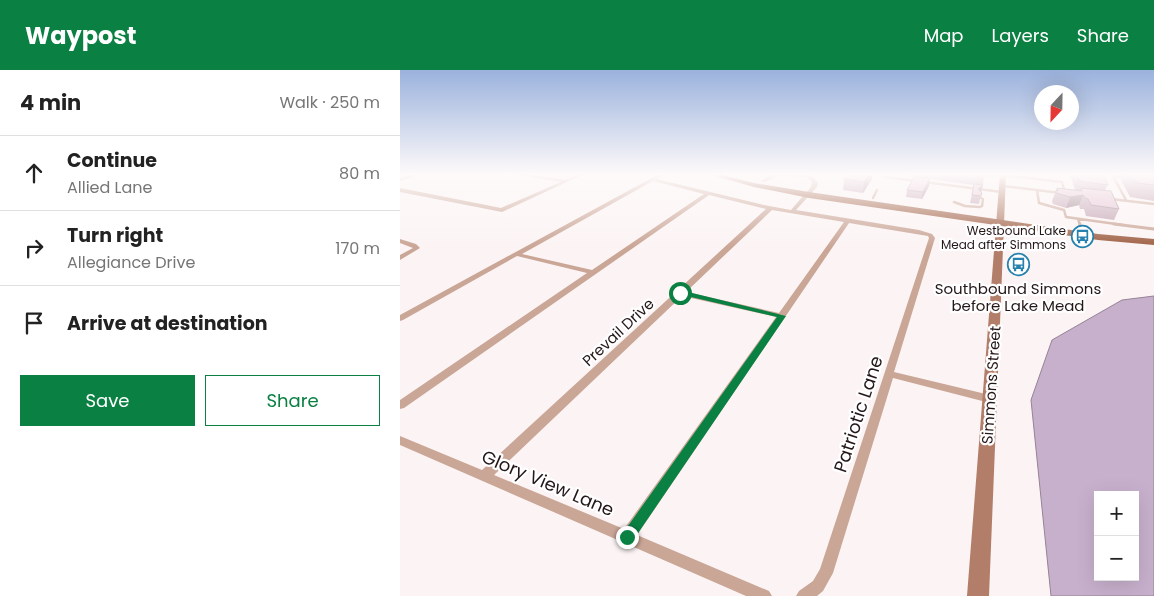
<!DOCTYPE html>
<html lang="en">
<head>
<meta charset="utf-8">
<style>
	body { margin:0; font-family:Poppins,sans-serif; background:#f2f2f2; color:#222 }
	.controls { position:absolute; right:15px; bottom:15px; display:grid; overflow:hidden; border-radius:0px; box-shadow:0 5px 20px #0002 }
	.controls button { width:45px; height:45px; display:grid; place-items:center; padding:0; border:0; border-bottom:1px solid #e0e0e0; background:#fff; color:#222; font:25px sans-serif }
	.compass { position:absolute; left:634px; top:15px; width:45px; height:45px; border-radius:50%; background:#fff; box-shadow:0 5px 20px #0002; rotate:202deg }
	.stop { position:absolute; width:15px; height:15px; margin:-11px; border:4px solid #0b8043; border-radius:50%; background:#fff }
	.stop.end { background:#0b8043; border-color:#fff; box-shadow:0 1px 5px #0008 }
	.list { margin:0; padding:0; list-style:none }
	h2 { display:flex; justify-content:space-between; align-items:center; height:65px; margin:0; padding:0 20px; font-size:21px }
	h2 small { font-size:16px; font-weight:400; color:#767676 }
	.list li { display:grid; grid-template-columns:32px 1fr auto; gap:15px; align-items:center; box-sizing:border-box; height:75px; padding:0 20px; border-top:1px solid #e0e0e0 }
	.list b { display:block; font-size:19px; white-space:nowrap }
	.list p { margin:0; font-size:16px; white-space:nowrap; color:#767676 }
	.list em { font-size:16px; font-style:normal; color:#767676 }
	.actions { display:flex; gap:10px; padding:15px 20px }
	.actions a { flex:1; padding:11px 0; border:1px solid #0b8043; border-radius:0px; text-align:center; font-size:18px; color:#0b8043 }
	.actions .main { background:#0b8043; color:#fff }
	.icon { flex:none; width:28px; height:28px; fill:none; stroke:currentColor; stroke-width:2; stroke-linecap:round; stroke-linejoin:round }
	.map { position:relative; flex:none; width:754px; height:526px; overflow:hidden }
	header { display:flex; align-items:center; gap:30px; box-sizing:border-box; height:70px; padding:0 25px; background:#0b8043; color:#fff }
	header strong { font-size:24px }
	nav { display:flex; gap:28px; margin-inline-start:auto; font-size:18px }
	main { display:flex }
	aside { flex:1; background:#fff }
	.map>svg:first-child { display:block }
	.water { fill:#c7b0cc; stroke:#968296; fill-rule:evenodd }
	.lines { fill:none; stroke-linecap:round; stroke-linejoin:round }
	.lane-far1 { stroke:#caa697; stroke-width:2.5 }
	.lane { stroke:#caa697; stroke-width:3 }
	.street { fill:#caa697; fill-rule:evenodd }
	.secondary { fill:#b27e69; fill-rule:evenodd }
	.primary { fill:#a06247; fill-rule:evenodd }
	.wall { fill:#c3a4b3 }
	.shaded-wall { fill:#9f8692 }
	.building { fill:#e3bfd0; stroke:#9f8692 }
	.route { fill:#0b8043 }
	.labels { text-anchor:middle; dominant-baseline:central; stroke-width:4.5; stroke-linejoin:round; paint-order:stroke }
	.far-poi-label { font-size:12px; fill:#251718; stroke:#fff; text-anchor:end }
	.poi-label { font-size:15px; fill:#251718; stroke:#fff }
	.street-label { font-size:15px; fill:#251718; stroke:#fff }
	.near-street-label { font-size:18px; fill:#251718; stroke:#fff }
</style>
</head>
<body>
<header>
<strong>Waypost</strong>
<nav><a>Map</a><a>Layers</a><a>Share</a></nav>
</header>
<main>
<aside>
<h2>4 min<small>Walk · 250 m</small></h2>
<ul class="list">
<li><svg class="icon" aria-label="ahead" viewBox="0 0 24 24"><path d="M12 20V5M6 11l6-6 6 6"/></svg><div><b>Continue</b><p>Allied Lane</p></div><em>80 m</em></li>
<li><svg class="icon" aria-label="right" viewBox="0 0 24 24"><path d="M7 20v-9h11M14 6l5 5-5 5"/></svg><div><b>Turn right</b><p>Allegiance Drive</p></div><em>170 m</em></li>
<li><svg class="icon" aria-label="arrive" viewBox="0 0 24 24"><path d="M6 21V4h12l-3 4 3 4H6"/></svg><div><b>Arrive at destination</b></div></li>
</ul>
<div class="actions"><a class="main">Save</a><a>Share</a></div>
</aside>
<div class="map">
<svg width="754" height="526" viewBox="0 0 754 526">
	<rect width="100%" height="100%" fill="#fcf4f4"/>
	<path class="water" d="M754,226V526H651L631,330L652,270L722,230ZM698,425H735V507H698Z"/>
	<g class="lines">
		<path class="lane-far1" d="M603,105L662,112L665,123
			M484,107L517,111
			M524,112L602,122
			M603,116L661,123
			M637,120L639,133L664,140L666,147L723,155
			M473,128L477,120
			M711,129L754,134
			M726,130L713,106L728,108
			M554,132L565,136L580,137L582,136L583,129L579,127
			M678,149L680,155"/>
		<path class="lane" d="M680,154L681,158
			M714,154L754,159"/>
		<path class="street" d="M16,104H22L0,111V108Z
			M119,104H128L165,110L179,104H184L102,142L0,122V118L101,138L161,112L121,105Z
			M259,104H264L257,109L364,135L391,140L411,117L412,112L407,107L377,106L365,112L361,111L371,105L369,104H413L411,106L418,112L417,117L396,140L519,160L532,164L535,168L494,302L590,325L594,326L595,329L594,332L590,333L493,308L433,503L423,521L417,526H396L399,521L413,511L420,499L529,168L528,166L449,153L237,465L369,521L372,526H346L0,375V366L82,400L366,139L309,125L4,338L0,339V330L187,203L117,186L3,250L0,251V245ZM253,111L304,124L192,200L122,184ZM372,140L444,152L379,243L286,222ZM282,226L376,247L224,459L94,405Z
			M571,104H603L605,105L594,107L573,105Z
			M0,169L16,174L20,178L0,190V185L13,178L0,173Z"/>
		<path class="secondary" d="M600,104H606L589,526H567Z"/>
		<path class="primary" d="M308,104H319L354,113L409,122L698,164L754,169V175L698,170L409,128L354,117Z"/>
	</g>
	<path class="wall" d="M507,104H585L579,134L570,133L574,115L530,109L529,116L522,129L506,127L507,120L514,107L508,106V104Z
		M670,104H697L708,115L705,120L719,139L714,150L686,146L684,139H680L679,135L666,138L653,134L652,131L657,118L675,120Z
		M724,104H754V131L730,127L721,110Z
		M444,109H472L463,123L443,120Z"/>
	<path class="shaded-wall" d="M470,104H472V109L463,123L464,112Z
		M530,108L529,116L522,129L523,122Z
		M583,115L581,122L576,127L578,119Z
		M683,125L679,135L666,138L670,127Z"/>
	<path class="building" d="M448,104H470L464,112L444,109Z
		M677,104H697L703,105L708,115L679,111Z
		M731,104H754V115L737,113Z
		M514,107L530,108L523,122L507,120Z
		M574,114L583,115L578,119L582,123L581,126L572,125Z
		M657,118L682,121L681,118L711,121L719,139L691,135L688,129L685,128L683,125L670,127L656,123V120L658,121Z"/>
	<linearGradient id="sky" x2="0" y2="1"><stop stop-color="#9bb2dd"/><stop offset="0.59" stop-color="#fefafa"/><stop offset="1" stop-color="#fefafa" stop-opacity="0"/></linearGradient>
	<rect width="754" height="177" fill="url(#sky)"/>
	<path class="route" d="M280,220L386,246L232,472L227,473L223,472L221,467L223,463L377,247L278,224V221Z"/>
	<defs>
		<symbol id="bus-ring" viewBox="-11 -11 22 22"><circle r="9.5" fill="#fff" stroke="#2681af" stroke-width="1.5"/><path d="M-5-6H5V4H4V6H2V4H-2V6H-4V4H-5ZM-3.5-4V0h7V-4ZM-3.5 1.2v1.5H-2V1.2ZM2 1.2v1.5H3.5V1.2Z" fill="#2681af"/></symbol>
	</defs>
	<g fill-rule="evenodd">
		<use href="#bus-ring" x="670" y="154" width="25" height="25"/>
		<use href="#bus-ring" x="606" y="182" width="25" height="25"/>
	</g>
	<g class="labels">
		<g class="far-poi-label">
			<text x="666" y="160">Westbound Lake<tspan x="666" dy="14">Mead after Simmons</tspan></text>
		</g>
		<g class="poi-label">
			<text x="618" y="218">Southbound Simmons<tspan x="618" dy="17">before Lake Mead</tspan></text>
		</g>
		<g class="street-label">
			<text transform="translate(218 262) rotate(-43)">Prevail Drive</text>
			<text transform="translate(591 315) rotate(-86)">Simmons Street</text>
		</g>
		<g class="near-street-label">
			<text transform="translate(458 344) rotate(-72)">Patriotic Lane</text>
			<text transform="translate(148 413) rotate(23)">Glory View Lane</text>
		</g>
	</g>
</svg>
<div class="controls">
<button>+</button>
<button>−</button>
</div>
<svg class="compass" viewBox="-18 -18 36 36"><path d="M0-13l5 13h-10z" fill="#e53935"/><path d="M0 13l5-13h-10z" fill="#767676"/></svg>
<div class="stop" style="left:280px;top:223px"></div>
<div class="stop end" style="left:227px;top:467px"></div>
</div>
</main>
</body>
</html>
